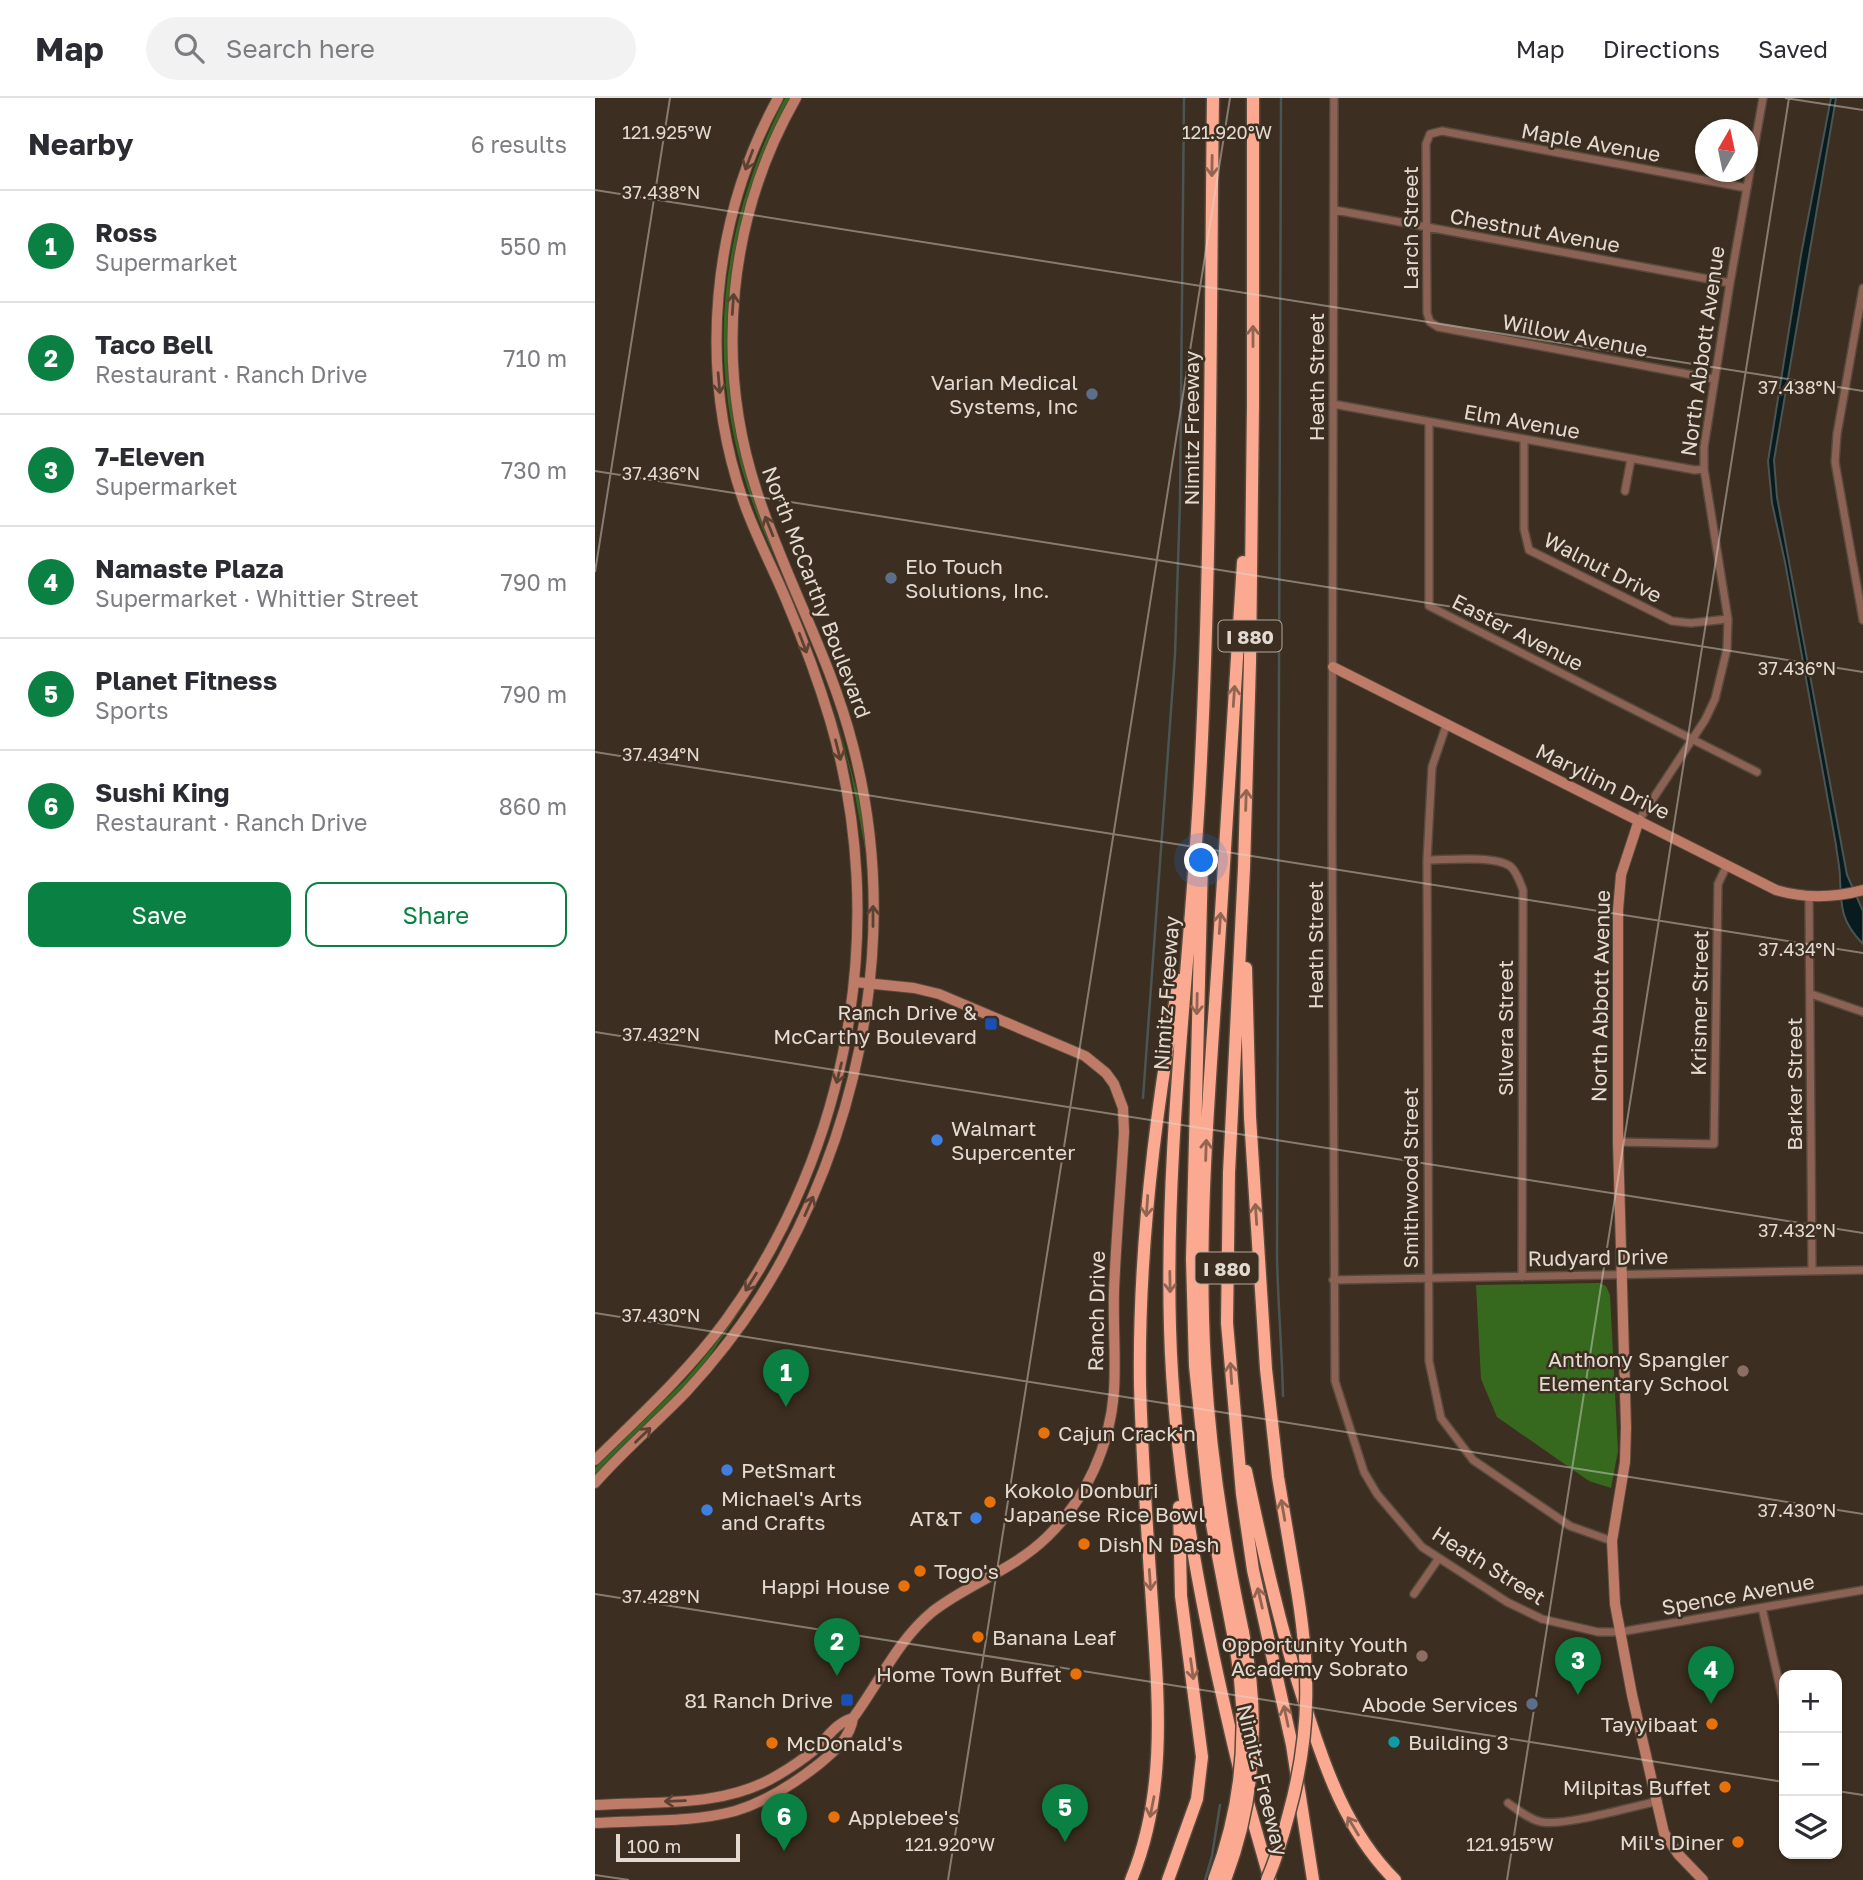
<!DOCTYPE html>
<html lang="en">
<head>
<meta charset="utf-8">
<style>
	body { margin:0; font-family:"Golos Text",sans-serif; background:#f2f2f3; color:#2b2b33 }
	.controls { position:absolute; right:21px; bottom:21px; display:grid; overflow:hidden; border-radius:14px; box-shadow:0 2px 5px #0004 }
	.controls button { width:63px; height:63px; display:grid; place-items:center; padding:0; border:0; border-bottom:2px solid #e1e1e2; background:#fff; color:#2b2b33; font:35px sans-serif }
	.compass { position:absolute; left:1100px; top:21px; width:63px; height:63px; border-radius:50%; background:#fff; box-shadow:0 2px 5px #0004; rotate:9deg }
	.scale { position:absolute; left:21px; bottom:18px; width:124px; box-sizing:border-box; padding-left:7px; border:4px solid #e3dbd2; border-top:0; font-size:19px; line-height:24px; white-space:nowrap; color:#e3dbd2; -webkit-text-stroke:5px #3c2e20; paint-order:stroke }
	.you { position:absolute; left:607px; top:763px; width:24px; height:24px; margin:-18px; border:5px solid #fff; border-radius:50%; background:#1a73e8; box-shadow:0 0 0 10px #1a73e833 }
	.badge { display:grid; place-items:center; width:46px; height:46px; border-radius:50%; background:#0b8043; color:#fff; font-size:23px; font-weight:700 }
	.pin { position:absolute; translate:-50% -58px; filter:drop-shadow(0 2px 4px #0008) }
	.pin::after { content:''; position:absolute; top:37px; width:24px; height:21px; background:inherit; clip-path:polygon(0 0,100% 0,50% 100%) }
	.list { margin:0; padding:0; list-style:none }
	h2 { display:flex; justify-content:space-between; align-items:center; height:91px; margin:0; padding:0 28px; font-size:30px }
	h2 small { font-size:23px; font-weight:400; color:#7c7c81 }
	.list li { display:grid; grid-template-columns:46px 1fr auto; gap:21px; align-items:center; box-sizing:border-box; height:112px; padding:0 28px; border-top:2px solid #e1e1e2 }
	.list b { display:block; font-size:26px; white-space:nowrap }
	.list p { margin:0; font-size:23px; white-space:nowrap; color:#7c7c81 }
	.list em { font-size:23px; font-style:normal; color:#7c7c81 }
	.actions { display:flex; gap:14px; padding:21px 28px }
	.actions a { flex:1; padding:16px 0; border:2px solid #0b8043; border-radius:14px; text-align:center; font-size:24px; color:#0b8043 }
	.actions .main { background:#0b8043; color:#fff }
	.icon { flex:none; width:38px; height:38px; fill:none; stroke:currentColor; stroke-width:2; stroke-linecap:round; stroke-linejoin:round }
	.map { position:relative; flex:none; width:1268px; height:1782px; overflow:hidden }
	header { display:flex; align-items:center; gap:42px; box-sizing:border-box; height:98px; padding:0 35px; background:#fff; border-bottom:2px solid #e1e1e2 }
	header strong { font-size:33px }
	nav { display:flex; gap:38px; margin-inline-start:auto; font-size:24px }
	.search { width:490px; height:63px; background:#f2f2f3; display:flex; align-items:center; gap:18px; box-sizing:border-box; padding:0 24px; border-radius:38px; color:#7c7c81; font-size:26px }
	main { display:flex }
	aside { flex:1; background:#fff }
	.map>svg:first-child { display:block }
	.green { fill:#36691e }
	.water { fill:#081b1e; stroke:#4a5554; stroke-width:2 }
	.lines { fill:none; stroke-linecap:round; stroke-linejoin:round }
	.stream { stroke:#4a5554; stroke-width:2.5 }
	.street-casing { stroke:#574a3c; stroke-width:10 }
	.secondary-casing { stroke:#574a3c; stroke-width:12 }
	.highway-casing { stroke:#574a3c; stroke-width:15 }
	.street { stroke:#8c6255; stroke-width:7 }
	.secondary { stroke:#be7c68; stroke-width:10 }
	.highway { stroke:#fba990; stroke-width:12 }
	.highway-bridge-casing { stroke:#574a3c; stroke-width:15; stroke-linecap:butt }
	.highway-bridge { stroke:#fba990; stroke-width:12 }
	.oneway { stroke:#5c4232 }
	.oneway2 { stroke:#926552 }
	.ticks { fill:none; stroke:#e3dbd2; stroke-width:2; stroke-opacity:0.45 }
	.service-dot { fill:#5c6f8a; stroke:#3c2e20; stroke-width:2.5 }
	.transit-dot { fill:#1a4fb4; stroke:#3c2e20; stroke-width:2.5 }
	.shop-dot { fill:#3f7fe0; stroke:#3c2e20; stroke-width:2.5 }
	.education-dot { fill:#8d6e63; stroke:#3c2e20; stroke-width:2.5 }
	.food-dot { fill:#e8710a; stroke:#3c2e20; stroke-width:2.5 }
	.culture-dot { fill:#0f9aa8; stroke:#3c2e20; stroke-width:2.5 }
	.labels { text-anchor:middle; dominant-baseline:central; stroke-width:5; stroke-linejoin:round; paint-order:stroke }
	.shield { fill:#3c2e20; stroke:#b1a79d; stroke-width:2 }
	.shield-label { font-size:19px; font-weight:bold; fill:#e3dbd2 }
	.street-label { font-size:21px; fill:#e3dbd2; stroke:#3c2e20 }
	.poi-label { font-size:21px; fill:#e3dbd2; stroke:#3c2e20; text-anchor:end }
	.ticks-label { font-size:18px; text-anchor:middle; fill:#e3dbd2; stroke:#3c2e20; stroke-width:5; stroke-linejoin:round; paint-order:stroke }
</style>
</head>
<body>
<header>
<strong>Map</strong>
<div class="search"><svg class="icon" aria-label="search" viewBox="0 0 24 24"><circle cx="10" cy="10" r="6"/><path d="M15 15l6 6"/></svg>Search here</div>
<nav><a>Map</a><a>Directions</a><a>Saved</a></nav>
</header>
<main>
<aside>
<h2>Nearby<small>6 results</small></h2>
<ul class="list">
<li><span class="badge">1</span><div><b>Ross</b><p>Supermarket</p></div><em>550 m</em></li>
<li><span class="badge">2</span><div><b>Taco Bell</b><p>Restaurant · Ranch Drive</p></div><em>710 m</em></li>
<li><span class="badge">3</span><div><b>7-Eleven</b><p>Supermarket</p></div><em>730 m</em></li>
<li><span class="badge">4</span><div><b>Namaste Plaza</b><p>Supermarket · Whittier Street</p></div><em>790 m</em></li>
<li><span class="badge">5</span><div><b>Planet Fitness</b><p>Sports</p></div><em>790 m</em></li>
<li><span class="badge">6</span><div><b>Sushi King</b><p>Restaurant · Ranch Drive</p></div><em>860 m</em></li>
</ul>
<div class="actions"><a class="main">Save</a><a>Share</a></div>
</aside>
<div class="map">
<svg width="1268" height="1782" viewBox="0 0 1268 1782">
	<rect width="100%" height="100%" fill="#3c2e20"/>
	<path class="green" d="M190,0H197L146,133L138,306L201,501C109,334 104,170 190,0Z
		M236,600L269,719L275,784L274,865L273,766L256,676Z
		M1004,1185L1011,1188L1015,1197L1023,1353L1016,1390L994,1383L902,1319L886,1281L881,1187Z
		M153,1201L103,1275L0,1379V1370L91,1281L117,1250Z"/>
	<path class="water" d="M1236,0H1241L1179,362L1182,399L1252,777L1268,813V846C1246,824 1246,809 1245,780C1245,769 1242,758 1241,747L1190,464L1177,405L1173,363L1206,157Z"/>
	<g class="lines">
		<path class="stream" d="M686,0L682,1159C683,1206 687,1252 688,1298
			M548,1000L580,557L585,403L589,0
			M610,1782L617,1758L625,1707"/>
		<defs>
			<path id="street" d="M739,0L737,731L740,1283L769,1374L782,1396L827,1449L912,1504L947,1521L1003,1534H1025L1268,1492
				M740,112L1135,185
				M1268,190L1242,336L1240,364L1268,522
				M1119,281L843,229L835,224L832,215L831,46L835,36L847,33L1152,90
				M738,306L1100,372L1109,371
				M834,324V508L1162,674
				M929,341V431L934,452L1077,523L1096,525L1133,521
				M1030,393L1036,361
				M851,628L837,669L832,762L834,1263L846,1320L878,1362L975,1428L1017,1443
				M1044,722L1110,622L1120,601L1132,551L1133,521L1109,371V349L1135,185L1168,0
				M832,762C851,762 899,757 915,768C922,774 925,784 928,792L927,1179
				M1214,800L1217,1173
				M1216,896L1268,914
				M1023,1044L1119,1046L1123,786L1132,767
				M738,1182L1268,1172
				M819,1496L844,1460
				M1167,1510L1189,1607
				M913,1705C923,1712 935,1722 947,1724C970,1728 1037,1709 1063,1703"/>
			<path id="secondary" d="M738,569L1181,792C1211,801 1238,800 1268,792
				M1044,722L1026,777L1023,812V1044L1031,1329L1030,1364L1017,1443L1020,1506L1037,1597L1069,1735L1083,1756L1108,1782
				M0,1362C46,1317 93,1274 131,1222C255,1051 295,825 235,622C223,582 208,542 192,504C178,470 160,437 148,402C103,271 116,122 183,0
				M0,1385C28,1353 61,1325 91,1294C128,1254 162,1208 188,1160C272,1005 303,820 258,648C235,558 190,481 162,394C119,264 133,119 201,0
				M0,1707C61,1703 129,1710 183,1677C195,1670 207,1662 218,1653C232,1641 240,1625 258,1620
				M0,1725C45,1722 96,1725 140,1713C170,1704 200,1685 224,1666C240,1653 255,1640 258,1620C284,1585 303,1542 337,1514C374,1485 417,1473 452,1439C491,1401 515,1348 519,1293C521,1260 518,1226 519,1193C521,1140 526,1087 529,1034L528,1010L519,986L511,975L490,958L344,896L319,890L260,884"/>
			<path id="highway" d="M618,0C615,233 617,467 604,700C594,876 570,1053 575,1230C579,1379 609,1525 644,1670
				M658,0V306L655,564L649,770L634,1075L632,1225L647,1396L658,1472L697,1647L718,1782
				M607,765L597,1161L600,1268L616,1421L638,1536
				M651,870L655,1019L671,1271L683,1379L700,1480
				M651,1373C668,1452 685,1530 710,1607C730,1671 752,1734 800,1782
				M648,1534C629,1446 615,1357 610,1267C602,1132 614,997 623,862C631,729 640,597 648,464
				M652,1701L675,1782
				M536,1782C573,1693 563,1598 557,1505C552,1432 547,1360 545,1287C543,1151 560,1015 584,882
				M573,1782L602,1701L607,1659L586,1498L584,1409"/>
		</defs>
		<use href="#street" class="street-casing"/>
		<use href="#secondary" class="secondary-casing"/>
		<use href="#highway" class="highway-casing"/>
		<use href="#street" class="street"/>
		<use href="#secondary" class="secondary"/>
		<use href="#highway" class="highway"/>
		<defs>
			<path id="highway-bridge" d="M619,1782C650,1701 655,1620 638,1536
				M630,1782C661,1701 665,1618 648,1534
				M672,1782C681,1761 688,1738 694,1715C717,1631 715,1565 700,1480"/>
		</defs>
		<use href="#highway-bridge" class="highway-bridge-casing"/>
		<use href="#highway-bridge" class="highway-bridge"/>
	</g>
	<defs><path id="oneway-shaft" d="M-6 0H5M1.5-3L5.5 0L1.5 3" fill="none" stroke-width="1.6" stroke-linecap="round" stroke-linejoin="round" transform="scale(1.75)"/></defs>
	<g class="oneway">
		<use href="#oneway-shaft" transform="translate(154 62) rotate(111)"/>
		<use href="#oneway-shaft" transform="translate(138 206) rotate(-86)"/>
		<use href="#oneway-shaft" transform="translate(124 285) rotate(85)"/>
		<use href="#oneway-shaft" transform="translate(174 428) rotate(-112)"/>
		<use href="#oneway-shaft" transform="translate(208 545) rotate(69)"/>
		<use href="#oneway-shaft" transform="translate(243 652) rotate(76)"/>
		<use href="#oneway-shaft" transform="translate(278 818) rotate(-90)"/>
		<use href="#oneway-shaft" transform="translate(244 975) rotate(104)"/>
		<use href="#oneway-shaft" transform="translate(214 1108) rotate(-66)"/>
		<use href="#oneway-shaft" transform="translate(156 1184) rotate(122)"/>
		<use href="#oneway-shaft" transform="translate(48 1337) rotate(-44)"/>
		<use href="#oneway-shaft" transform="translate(80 1703) rotate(178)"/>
	</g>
	<g class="oneway2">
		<use href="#oneway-shaft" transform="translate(617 68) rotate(91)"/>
		<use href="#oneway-shaft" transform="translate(658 238) rotate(-90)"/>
		<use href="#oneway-shaft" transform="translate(639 598) rotate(-86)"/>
		<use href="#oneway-shaft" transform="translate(651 702) rotate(-88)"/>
		<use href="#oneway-shaft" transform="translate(625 825) rotate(-86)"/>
		<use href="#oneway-shaft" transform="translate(602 906) rotate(91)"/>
		<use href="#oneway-shaft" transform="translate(611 1052) rotate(-88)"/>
		<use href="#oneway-shaft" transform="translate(552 1108) rotate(94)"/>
		<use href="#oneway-shaft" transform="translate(661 1116) rotate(-94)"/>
		<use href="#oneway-shaft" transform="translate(575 1184) rotate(89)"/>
		<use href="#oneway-shaft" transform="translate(636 1275) rotate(-94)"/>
		<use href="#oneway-shaft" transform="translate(688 1412) rotate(-100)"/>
		<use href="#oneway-shaft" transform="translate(555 1482) rotate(86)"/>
		<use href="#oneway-shaft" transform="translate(665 1500) rotate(-103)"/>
		<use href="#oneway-shaft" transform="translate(597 1571) rotate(82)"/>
		<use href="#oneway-shaft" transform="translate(691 1618) rotate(-102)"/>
		<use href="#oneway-shaft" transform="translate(557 1709) rotate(101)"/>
		<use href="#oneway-shaft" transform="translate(758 1728) rotate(-121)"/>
	</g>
	<path class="ticks" d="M1190,0L1268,12M0,92L1268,293M0,373L1268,574M0,474L75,0M0,654L1268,855M0,934L1268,1135M0,1215L1268,1416M0,1496L1189,1684M1242,1693L1268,1697M0,1777L34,1782M353,1782L635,0M912,1782L1194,0"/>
	<g class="service-dot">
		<circle cx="497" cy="296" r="7"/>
		<circle cx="296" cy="480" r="7"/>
		<circle cx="937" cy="1606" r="7"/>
	</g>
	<g class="transit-dot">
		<rect x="389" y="919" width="14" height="14" rx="3.5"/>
		<rect x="245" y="1595" width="14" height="14" rx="3.5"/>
	</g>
	<g class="shop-dot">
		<circle cx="342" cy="1042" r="7"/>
		<circle cx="132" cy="1372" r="7"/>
		<circle cx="112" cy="1412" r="7"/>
		<circle cx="381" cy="1420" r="7"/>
	</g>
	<g class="education-dot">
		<circle cx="1148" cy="1273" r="7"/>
		<circle cx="827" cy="1558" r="7"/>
	</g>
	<g class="food-dot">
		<circle cx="449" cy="1335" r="7"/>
		<circle cx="395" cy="1404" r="7"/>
		<circle cx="489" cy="1446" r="7"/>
		<circle cx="325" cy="1473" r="7"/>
		<circle cx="309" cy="1488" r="7"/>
		<circle cx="383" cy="1539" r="7"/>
		<circle cx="481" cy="1576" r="7"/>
		<circle cx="1117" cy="1626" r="7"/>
		<circle cx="177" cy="1645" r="7"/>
		<circle cx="1130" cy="1689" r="7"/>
		<circle cx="239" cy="1719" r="7"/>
		<circle cx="1143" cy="1744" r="7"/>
	</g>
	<circle class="culture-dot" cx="799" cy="1644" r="7"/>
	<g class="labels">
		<g class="shield">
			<rect x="623.5" y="522.5" width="63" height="31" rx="5"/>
			<rect x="600.5" y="1154.5" width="63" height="31" rx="5"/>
		</g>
		<g class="shield-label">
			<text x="655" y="538">I 880</text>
			<text x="632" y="1170">I 880</text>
		</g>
		<g class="street-label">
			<text transform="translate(996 44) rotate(10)">Maple Avenue</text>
			<text transform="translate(815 130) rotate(-90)">Larch Street</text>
			<text transform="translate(940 132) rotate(10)">Chestnut Avenue</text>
			<text transform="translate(980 237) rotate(11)">Willow Avenue</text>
			<text transform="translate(1107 253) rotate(-82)">North Abbott Avenue</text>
			<text transform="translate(721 279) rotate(-90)">Heath Street</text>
			<text transform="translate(927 323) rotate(10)">Elm Avenue</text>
			<text transform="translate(596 330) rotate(-90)">Nimitz Freeway</text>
			<text transform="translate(1008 469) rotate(27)">Walnut Drive</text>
			<text transform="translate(222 494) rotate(69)">North McCarthy Boulevard</text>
			<text transform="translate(923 534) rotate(27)">Easter Avenue</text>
			<text transform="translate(1008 683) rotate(26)">Marylinn Drive</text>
			<text transform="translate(720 847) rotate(-90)">Heath Street</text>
			<text transform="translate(571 895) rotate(-86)">Nimitz Freeway</text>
			<text transform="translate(1005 898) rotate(-89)">North Abbott Avenue</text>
			<text transform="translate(1104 905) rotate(-89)">Krismer Street</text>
			<text transform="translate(910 930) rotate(-90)">Silvera Street</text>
			<text transform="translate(1199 986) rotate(-90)">Barker Street</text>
			<text transform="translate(815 1080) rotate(-90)">Smithwood Street</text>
			<text transform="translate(1003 1159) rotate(-1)">Rudyard Drive</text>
			<text transform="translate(501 1213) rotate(-89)">Ranch Drive</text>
			<text transform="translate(894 1467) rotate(32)">Heath Street</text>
			<text transform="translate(1143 1496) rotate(-10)">Spence Avenue</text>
			<text transform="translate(668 1682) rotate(76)">Nimitz Freeway</text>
		</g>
		<g class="poi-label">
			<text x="483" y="284">Varian Medical<tspan x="483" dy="24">Systems, Inc</tspan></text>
			<text x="310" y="468" text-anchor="start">Elo Touch<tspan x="310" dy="24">Solutions, Inc.</tspan></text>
			<text x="382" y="914">Ranch Drive &amp;<tspan x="382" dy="24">McCarthy Boulevard</tspan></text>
			<text x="356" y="1030" text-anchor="start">Walmart<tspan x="356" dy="24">Supercenter</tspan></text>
			<text x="1134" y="1261">Anthony Spangler<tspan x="1134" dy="24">Elementary School</tspan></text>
			<text x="463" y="1335" text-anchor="start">Cajun Crack'n</text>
			<text x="146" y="1372" text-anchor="start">PetSmart</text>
			<text x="409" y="1392" text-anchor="start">Kokolo Donburi<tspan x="409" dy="24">Japanese Rice Bowl</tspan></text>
			<text x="126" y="1400" text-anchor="start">Michael's Arts<tspan x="126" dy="24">and Crafts</tspan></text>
			<text x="367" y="1420">AT&amp;T</text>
			<text x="503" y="1446" text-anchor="start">Dish N Dash</text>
			<text x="339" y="1473" text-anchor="start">Togo's</text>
			<text x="295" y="1488">Happi House</text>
			<text x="397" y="1539" text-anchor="start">Banana Leaf</text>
			<text x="813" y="1546">Opportunity Youth<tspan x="813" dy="24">Academy Sobrato</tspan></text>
			<text x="467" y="1576">Home Town Buffet</text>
			<text x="238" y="1602">81 Ranch Drive</text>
			<text x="923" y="1606">Abode Services</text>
			<text x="1103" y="1626">Tayyibaat</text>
			<text x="813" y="1644" text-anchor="start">Building 3</text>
			<text x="191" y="1645" text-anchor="start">McDonald's</text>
			<text x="1116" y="1689">Milpitas Buffet</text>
			<text x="253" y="1719" text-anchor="start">Applebee's</text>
			<text x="1129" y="1744">Mil's Diner</text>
		</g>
	</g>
	<g class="ticks-label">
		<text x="72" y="41">121.925°W</text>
		<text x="632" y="41">121.920°W</text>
		<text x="66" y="101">37.438°N</text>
		<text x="1202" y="296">37.438°N</text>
		<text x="66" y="382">37.436°N</text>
		<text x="1202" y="577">37.436°N</text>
		<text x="66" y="663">37.434°N</text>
		<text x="1202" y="858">37.434°N</text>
		<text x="66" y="943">37.432°N</text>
		<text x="1202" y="1139">37.432°N</text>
		<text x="66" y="1224">37.430°N</text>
		<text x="1202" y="1419">37.430°N</text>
		<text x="66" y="1505">37.428°N</text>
		<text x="355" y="1753">121.920°W</text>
		<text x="915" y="1753">121.915°W</text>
	</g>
</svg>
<div class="controls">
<button>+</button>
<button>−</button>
<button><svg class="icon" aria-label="layers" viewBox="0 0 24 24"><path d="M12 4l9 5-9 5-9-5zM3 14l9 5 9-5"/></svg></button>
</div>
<svg class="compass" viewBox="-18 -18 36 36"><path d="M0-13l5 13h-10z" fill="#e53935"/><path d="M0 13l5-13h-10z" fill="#7c7c81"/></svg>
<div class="scale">100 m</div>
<div class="you"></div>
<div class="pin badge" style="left:191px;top:1309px">1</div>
<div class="pin badge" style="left:242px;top:1578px">2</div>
<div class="pin badge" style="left:983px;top:1597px">3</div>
<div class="pin badge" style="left:1116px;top:1606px">4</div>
<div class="pin badge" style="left:470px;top:1744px">5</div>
<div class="pin badge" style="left:189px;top:1753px">6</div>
</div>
</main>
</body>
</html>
